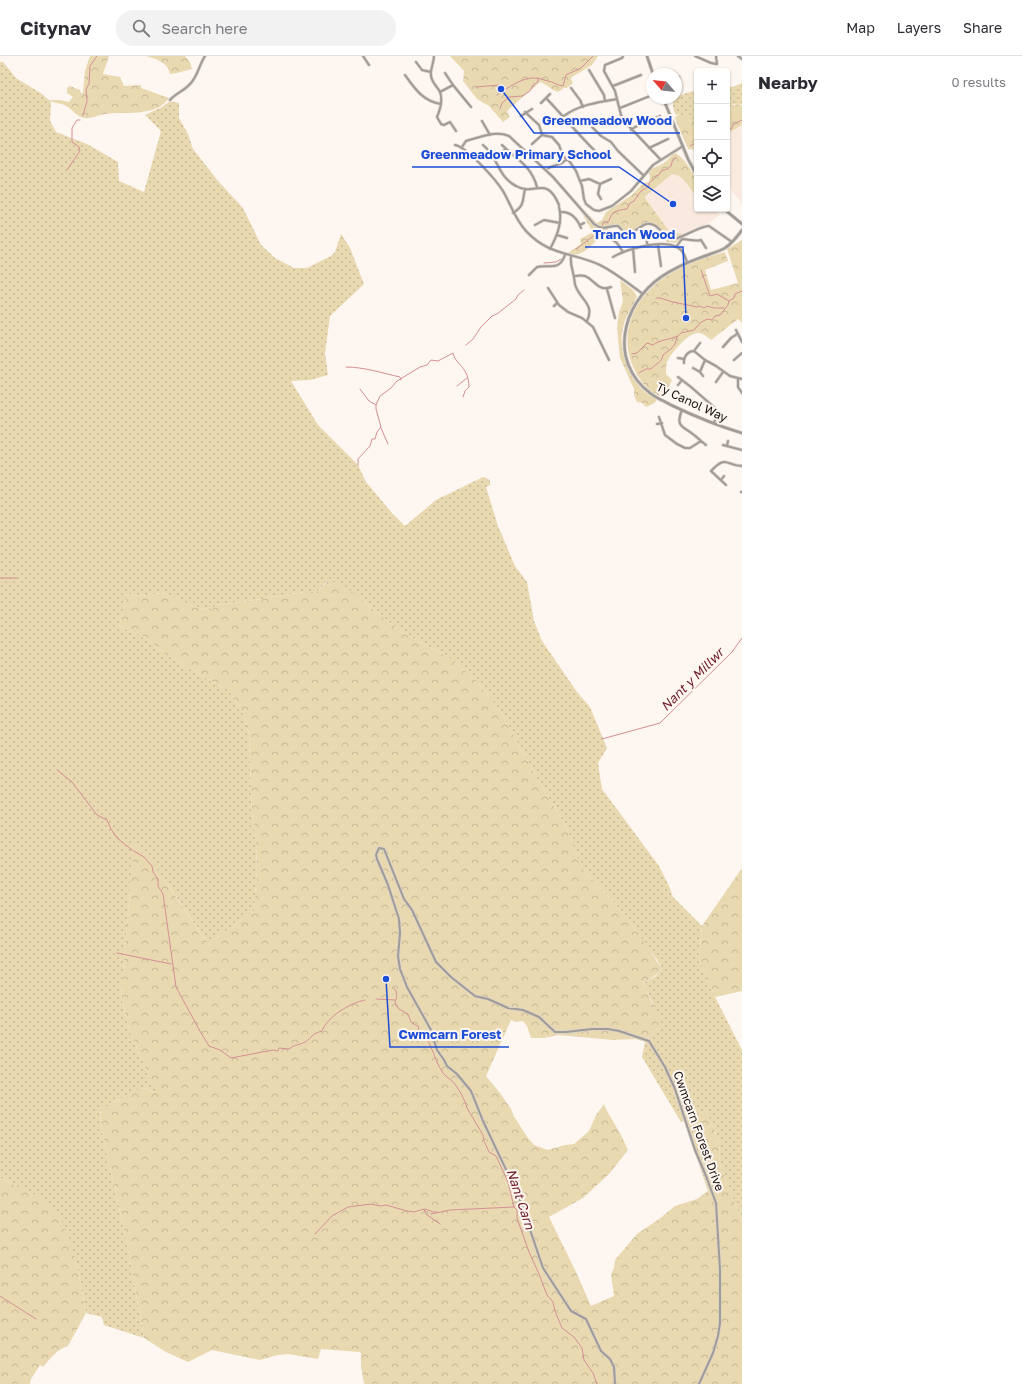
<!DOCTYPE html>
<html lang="en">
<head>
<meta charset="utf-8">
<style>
	body { margin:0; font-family:"Golos Text",sans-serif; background:#f2f2f3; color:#2b2b33 }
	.controls { position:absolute; right:12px; top:12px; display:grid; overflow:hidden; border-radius:4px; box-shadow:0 1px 3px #0004 }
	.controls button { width:36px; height:36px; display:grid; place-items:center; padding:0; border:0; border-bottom:1px solid #e1e1e2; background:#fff; color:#2b2b33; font:20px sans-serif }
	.compass { position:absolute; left:646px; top:12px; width:36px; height:36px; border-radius:50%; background:#fff; box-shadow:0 1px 3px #0004; rotate:298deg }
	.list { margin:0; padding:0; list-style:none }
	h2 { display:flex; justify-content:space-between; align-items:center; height:52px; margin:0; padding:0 16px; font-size:17px }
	h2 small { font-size:13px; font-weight:400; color:#7c7c81 }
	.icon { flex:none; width:22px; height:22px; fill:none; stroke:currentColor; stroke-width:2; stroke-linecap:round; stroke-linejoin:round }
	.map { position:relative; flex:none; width:742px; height:1328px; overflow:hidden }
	header { display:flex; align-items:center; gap:24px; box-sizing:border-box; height:56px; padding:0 20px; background:#fff; border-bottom:1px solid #e1e1e2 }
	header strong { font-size:19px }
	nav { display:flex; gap:22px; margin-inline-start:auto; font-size:14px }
	.search { width:280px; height:36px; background:#f2f2f3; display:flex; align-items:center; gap:10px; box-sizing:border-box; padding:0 14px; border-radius:22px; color:#7c7c81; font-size:15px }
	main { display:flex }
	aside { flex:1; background:#fff }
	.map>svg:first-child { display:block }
	.built { fill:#f9e9de }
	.grass { fill:url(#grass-dots) }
	.forest { fill:url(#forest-crowns) }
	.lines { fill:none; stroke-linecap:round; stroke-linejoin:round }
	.stream { stroke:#d49094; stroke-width:1 }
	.minor-casing { stroke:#d9d2cc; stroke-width:3.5 }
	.tertiary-casing { stroke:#d9d2cc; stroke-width:4 }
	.minor { stroke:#a09b96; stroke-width:2 }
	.tertiary { stroke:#a09b96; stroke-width:2.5 }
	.labels { text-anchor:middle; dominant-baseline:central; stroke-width:4; stroke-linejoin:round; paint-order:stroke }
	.street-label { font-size:12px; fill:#191411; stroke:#fef6f0 }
	.water-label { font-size:13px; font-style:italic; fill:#71202d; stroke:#fef6f0 }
	.leader { fill:none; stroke:#1d4ed8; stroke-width:1.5 }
	.callout-dot { fill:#1d4ed8; stroke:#fef6f0; stroke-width:1.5 }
	.callout-label { font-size:13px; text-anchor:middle; font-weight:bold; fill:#1d4ed8; stroke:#fef6f0; stroke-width:4; stroke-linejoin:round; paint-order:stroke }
</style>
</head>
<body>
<header>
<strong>Citynav</strong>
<div class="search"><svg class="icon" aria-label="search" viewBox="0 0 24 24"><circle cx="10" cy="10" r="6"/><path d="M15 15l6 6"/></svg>Search here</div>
<nav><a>Map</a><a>Layers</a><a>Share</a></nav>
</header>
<main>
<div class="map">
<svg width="742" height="1328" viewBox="0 0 742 1328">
	<defs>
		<pattern id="grass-dots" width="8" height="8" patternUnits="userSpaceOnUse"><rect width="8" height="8" fill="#e9d9b1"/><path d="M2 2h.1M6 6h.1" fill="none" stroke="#c7b997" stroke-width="1.8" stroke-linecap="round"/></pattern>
		<pattern id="forest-crowns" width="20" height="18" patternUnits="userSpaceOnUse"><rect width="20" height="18" fill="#e9d9b1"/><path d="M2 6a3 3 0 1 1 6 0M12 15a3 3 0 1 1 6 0" fill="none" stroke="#c7b997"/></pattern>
	</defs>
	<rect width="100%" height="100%" fill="#fef6f0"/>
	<path class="built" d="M742,69V148L739,143L727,130V78Z
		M677,112L697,138V153H712L715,154L719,159L709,167L683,179L681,177L671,178L646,142L649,127Z"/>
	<path class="grass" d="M0,6H3L16,22L42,38L51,46L50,65L56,76L87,88L118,106L119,125L144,136L161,75L145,59L162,51L170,45L179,47V62L188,78L193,93L218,125L243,152L261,189L275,202L294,212H307L331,200L335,196L341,178L350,192L364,228L330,260L325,297L328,319L310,324L291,325L318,369L358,409L366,426L392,457L405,470L436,444L483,421L490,424V429L486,431L498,470L515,510L527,526L534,565L542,585L577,636L590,651L607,692L598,707L602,733L659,810L669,830L673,841L702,870L699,903L715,941L742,994V1165L721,1111L719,1100L720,1087L711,1066L705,1055L681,1066L642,1001L645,986L658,972L653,948L643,927L656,920L662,913L658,905L646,890L637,875L613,845L585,816L578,803L565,768L546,738L499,653L475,623L447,600L401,576L362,544L327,525L317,536H304L255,544L216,549L211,555L192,550L166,538L161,537L141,540L127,538L119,570L145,581L168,600L229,635L238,648L245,661L249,679L252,758L256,783L257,815L254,855L208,888L171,833L149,804L134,788L121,939L129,974L150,1023L158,1030L155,1036L143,1032L111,1047L100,1056V1059L103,1081L126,1182L144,1282L104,1269L102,1261L86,1257L77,1208L17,1130L0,1122Z
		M742,27V48H733L730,55L727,54V30L733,31Z
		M697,34V65H691L680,58L676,59C666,41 683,38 697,34Z"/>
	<path class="forest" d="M90,0H109L103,18L120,21L124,30L141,29V32L169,42C155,62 125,55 105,58C98,59 91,63 84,62C77,61 72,53 66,50C60,46 54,48 49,44H60L69,46L73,41L67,37V32L70,30L80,34L81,37H83L85,15Z
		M146,0H185L190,6L192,13L177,17L170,18C168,6 156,3 146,0Z
		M450,0H598L592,9L572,21L571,23L573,27L567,32H564L558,36C551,34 547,28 540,26L509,53L507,56L510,61L503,66L489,50L477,43L463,25L464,15Z
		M740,48L742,50V69L727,78V54L730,55L733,49Z
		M680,58L691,65H697V94L688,93L676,65L675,61Z
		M675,97C683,100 694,117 696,125C698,130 697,137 697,142C691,134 683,118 672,118L648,138L645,141L646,143L671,178L681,177L683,181L676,187L667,186C662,177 656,168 646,167C640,170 631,179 624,174C621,171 620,170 616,168C602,175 591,195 578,198C575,199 571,198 568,197L581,188L580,183L591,177L592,175L582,157L585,155L597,167L602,164L606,156L632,139L643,127L649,126L650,120L648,116C653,110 660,111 665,106C669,103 670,100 675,97Z
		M742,184V267L738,263L711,284C707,281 704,277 698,277C689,276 671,297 667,306C666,309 666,314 666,318L672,324L664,340C656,341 647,332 642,326C613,287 630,243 668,219C685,208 706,201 725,196L728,205L705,214L711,234L738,227L727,193Z
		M620,224L633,234L637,240C633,251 625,260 623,272C618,291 627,316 639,330C644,336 651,340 657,344L653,348L646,351L642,347L637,346L634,339V333L620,302L617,272L619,256L623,245Z
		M329,524L346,531L401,576L447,600L475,623L499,653L546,738L565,768L578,803L585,816L613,845L637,875L662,913L656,919L643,927L661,967L658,972L645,986L636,983L613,984L558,979L545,982H531L527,970L523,965L516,966L511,964L486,1020L500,1037L511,1053L513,1059L528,1082L534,1089L548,1094L565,1089L574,1088L589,1075L596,1059L604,1048L607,1055L621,1079L628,1094L609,1118L583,1142L549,1161L576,1216L591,1250L614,1240L611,1218L614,1212L615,1204L637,1178L659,1163L675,1150L697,1143L708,1135L684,1065L705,1055L711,1066L720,1087L719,1100L721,1111L742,1165V1328H364L361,1310V1297L359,1296L321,1293L318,1303L288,1298L278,1299L260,1304L212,1294L188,1306L166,1296L144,1282L126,1182L103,1081L100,1059L102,1052L139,1033L143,1032L154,1036L158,1030L150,1023L129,974L121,939L134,787L157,813L208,888L254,855L257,815L256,783L252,758L249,679L245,661L238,648L229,635L168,600L145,581L119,570L127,538L141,540L161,537L166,538L192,550L211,555L216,549L255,544L304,536H317Z
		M742,812V935L715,941L699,903L702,870Z
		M0,1122L42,1142L55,1155L63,1167L77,1208L86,1257L68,1290C57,1293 50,1303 43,1311L40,1309L31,1323L30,1328H0Z"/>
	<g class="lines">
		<path class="stream" d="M476,31L499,29L504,33
			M497,39C508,32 522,21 535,22C539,22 544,24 548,25C553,26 557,29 563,30L566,19L581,12L593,0
			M500,53L502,47L509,41L522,40L530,35L533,29L538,26V22
			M83,59L87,45L86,33L89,28L90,10L97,0
			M727,76L729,73H731L734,68L742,64
			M690,90L697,86
			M67,114L80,95L79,91L72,86V72L77,64H80
			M576,193L596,178L604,167L609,165C611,156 617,154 627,153L630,147L634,145L641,135L649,130V127L655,122L656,120L659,119L661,115L667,113L671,110L672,106L676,101
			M544,207L556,206L561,203
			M701,214L710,240L717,238L729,245
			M656,242H660L673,246L697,251L700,250L704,252L707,250L714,252H724
			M466,289L473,283L481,271L492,260L497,258L516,243L518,239L524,234
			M632,298L637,297L647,287L653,289C659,284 669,284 677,280L678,281
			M346,311C364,311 382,317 400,321L401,324
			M639,317L646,313H651C657,306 661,308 663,299L671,293L675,288L677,281L681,277L694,274L700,267L707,263L712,264L715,260L720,259L728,249L729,245L734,242L735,238L742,235
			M457,330L467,322
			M360,333L369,345L376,349
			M381,372L388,388
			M358,409V403L370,390L372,383H375L377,376L381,371L376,353V349L380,340L391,332L397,325L420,311L427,309L431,304L438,305L453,297C455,306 461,308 465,315C468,320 469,326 469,331L465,335L463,341
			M0,522H17
			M602,683L660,667L732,596L742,582
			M57,714L72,726L97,759L107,764L111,773L117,782L132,794L144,801L152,810L153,816L158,823V830L163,838L176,931L201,977L209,990L220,994L231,1002L273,994L278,995L279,992L289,993C295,988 300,989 305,986C313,981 311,978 322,975C328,960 350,947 365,944
			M117,897L171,908
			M394,932C399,938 396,941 395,948L399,953L408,958L411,966L419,971L418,975C422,980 428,983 430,989C434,997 437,1009 443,1017C445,1020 449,1022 452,1025C457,1029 466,1046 467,1052L483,1079L484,1085L489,1096L496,1100L508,1126L514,1151L517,1154V1162L529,1196L539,1218L547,1239L553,1246L555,1255L562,1272L574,1281L582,1292L584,1304L593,1317L597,1328
			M376,943L395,944
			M425,1153L433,1156H437
			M431,1158L450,1154L514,1151
			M315,1178L332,1160L348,1151L371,1148L380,1150L386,1149L407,1155L414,1156L424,1153L426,1158L440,1168
			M0,1240L36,1263"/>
		<defs>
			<path id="minor" d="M363,0L369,9
				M434,0C434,7 430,13 431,19C431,26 437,30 440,36C443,44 440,54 437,61L441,68L444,69L450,66L456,75
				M623,0L622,2L605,9L604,15L615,35L621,59L625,66L660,103
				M695,0L711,7L717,8L716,0
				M738,0L742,3
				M416,6L422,14L431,16
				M589,14L604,39L605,45
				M445,17L453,29L471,51
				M405,19C415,33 423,45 441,48
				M676,21H679
				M613,30L641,19
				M571,32L580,44L583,51
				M440,36L453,29
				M546,42C563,60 578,78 595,95
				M170,44C176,37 184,35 190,28C198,20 199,9 205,0
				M541,47L550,38
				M620,52L650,40
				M525,56L539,69L542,78
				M521,60L532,53
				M564,60C578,49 599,46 617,43
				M482,65L490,79
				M592,71L601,80L611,86L618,95L643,119
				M631,74L635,71L660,60
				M532,88L542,79L552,81L559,89L563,100L570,106L576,115L582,130L584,143L586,148L594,154L599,155L612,150L631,135L653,109L683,90
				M455,89C467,91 496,124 503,135C511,149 515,163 526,175C549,200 572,196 600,209C616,217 629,228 643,238
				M483,89C499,102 497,120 516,130C535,141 546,118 559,149
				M502,89C517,104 531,109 537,131
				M462,91L466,85L469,84C481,81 497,74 509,80L553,121L594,168C605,176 607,169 618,170L623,175L629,177C635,176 640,170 646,168C658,165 662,181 672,184C682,182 702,169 709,170L732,186
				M649,92L668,83
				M502,96L506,93
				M548,112L562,107L567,103
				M580,125L589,123L600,128L611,123
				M600,128L598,138L601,143
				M560,156C571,155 577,162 581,172
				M513,157C525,149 522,146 525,133
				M535,169L544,164L560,167
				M580,169L584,167
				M643,178L646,183L648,190
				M557,179L567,182
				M606,179L617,187L623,196
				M658,189L661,210
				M676,191L682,183C688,183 694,186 701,184L706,192
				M633,192L635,216
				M550,193C557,180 563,166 559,151
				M571,200C570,211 573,213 574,222C575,225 574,228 576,231C581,244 595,249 587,265
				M613,201C627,193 661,183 677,191C683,194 685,200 687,206
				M529,219L537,211C549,208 559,216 565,199
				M574,220C578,220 581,219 585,220C595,224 598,236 611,231
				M548,232L559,249L568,256L582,262L593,271L609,304
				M607,233L615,262
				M554,250L557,247
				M736,274L742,286
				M723,291L731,282L737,278
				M694,295L700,287
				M678,302L684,303
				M734,304L742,297
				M684,307C683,301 688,295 694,295L705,304L716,310L730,320L742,323
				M693,312L700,316L703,320
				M700,316L705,304
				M678,321L691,331L715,352L717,357L714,367
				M738,323V331L742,337
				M716,326L723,316
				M678,329L682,324
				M682,354C675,371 683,370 694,379C698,382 702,386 706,389
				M659,361L665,379L677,388L685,392H690L701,385
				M657,368L662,367
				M723,389L742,394
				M727,390L728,385
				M721,424L724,420
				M726,429L711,415C727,398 726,410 742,410
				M741,436H742
				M615,1328L614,1311L610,1303L601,1295L586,1263L571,1255L543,1212L519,1141L483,1065L471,1035L457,1018L447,1010L444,1004L437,994L431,974L407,931L400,913L398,900L400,877L399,863L388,829L377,803L376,799L379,792L384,793L404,843L412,854L436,906L451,921L475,940L488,943L508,952L523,954L539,961L555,976H566L592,973H608L619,975L649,985L665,1011L675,1033L695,1094L706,1120L716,1147L720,1214V1267L718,1280L713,1297L699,1328"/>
			<path id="tertiary" d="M647,0L653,18
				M663,42L688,103L697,120
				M724,153L742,168
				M742,174C737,181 732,187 725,192C718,196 710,198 702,201C688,206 674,212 661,221C622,248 608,305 650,337C656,342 664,345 671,349C694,360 718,370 742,377"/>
		</defs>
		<use href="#minor" class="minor-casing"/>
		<use href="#tertiary" class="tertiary-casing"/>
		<use href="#minor" class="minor"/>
		<use href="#tertiary" class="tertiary"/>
	</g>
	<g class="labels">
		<g class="street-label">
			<text transform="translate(692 346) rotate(25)">Ty Canol Way</text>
			<text transform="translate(699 1075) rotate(70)">Cwmcarn Forest Drive</text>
		</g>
		<g class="water-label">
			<text transform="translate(692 623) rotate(-45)">Nant y Millwr</text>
			<text transform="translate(521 1143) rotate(72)">Nant Carn</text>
		</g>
	</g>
	<path class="leader" d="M501 33L534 77H680M673 148L619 111H412M686 262L683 191H585M386 923L390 991H509"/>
	<g class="callout-dot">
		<circle cx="501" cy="33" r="4"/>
		<circle cx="673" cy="148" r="4"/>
		<circle cx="686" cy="262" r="4"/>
		<circle cx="386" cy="923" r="4"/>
	</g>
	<g class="callout-label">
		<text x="607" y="69">Greenmeadow Wood</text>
		<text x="516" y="103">Greenmeadow Primary School</text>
		<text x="634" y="183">Tranch Wood</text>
		<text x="450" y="983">Cwmcarn Forest</text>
	</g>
</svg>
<div class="controls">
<button>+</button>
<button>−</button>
<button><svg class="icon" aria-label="locate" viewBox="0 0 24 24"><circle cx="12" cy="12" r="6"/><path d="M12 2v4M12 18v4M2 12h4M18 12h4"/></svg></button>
<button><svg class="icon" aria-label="layers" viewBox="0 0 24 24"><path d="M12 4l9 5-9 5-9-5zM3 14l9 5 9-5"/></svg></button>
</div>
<svg class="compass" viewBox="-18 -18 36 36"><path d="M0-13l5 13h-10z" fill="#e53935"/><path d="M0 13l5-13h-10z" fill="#7c7c81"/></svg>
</div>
<aside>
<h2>Nearby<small>0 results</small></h2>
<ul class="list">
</ul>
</aside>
</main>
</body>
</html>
